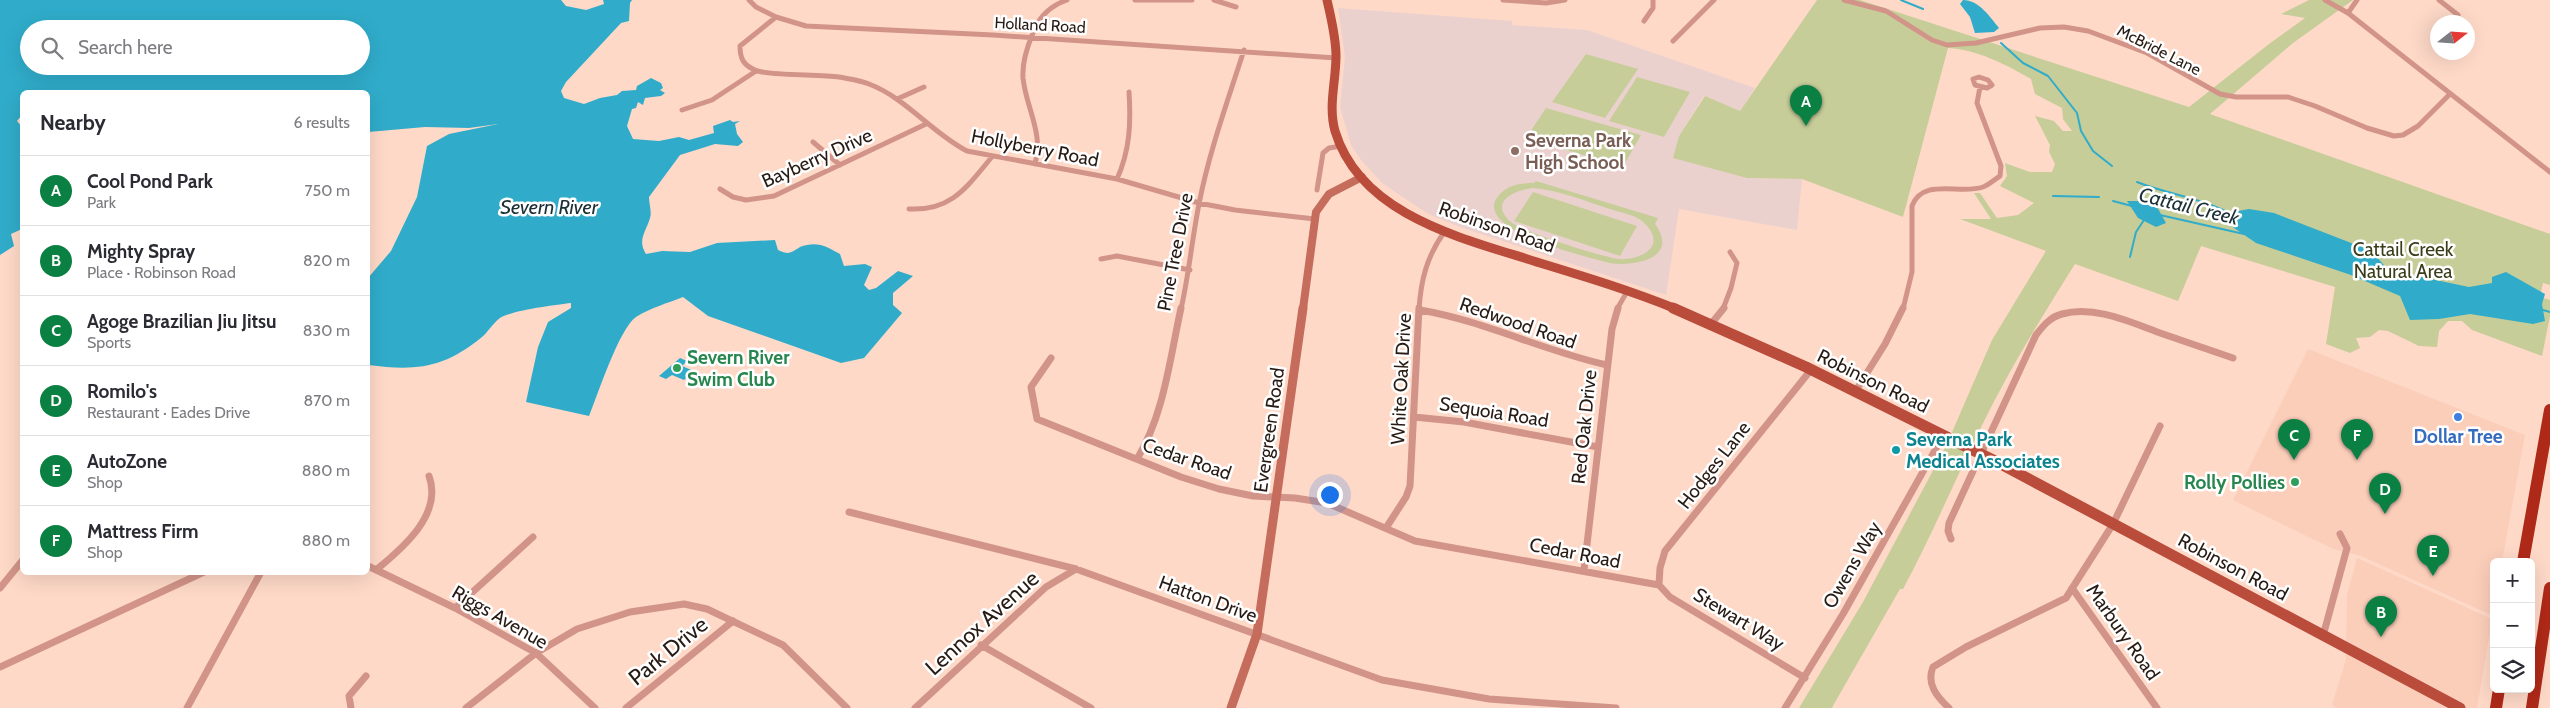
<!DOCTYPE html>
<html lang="en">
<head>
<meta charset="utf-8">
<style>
	body { margin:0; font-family:Cabin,sans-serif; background:#f7f7f7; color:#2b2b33 }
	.controls { position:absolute; right:15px; bottom:15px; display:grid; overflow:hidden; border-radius:8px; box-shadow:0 5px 20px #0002 }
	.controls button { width:45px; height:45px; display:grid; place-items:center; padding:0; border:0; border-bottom:1px solid #e1e1e2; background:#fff; color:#2b2b33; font:25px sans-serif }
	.compass { position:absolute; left:2430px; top:15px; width:45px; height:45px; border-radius:50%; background:#fff; box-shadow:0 5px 20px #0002; rotate:73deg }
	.you { position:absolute; left:1329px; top:494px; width:18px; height:18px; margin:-12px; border:4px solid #fff; border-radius:50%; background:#1a73e8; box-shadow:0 0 0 8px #1a73e833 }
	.badge { display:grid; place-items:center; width:32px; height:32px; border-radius:50%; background:#0b8043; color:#fff; font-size:16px; font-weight:700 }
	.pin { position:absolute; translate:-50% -41px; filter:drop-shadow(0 1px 2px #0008) }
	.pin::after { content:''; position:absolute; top:26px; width:18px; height:15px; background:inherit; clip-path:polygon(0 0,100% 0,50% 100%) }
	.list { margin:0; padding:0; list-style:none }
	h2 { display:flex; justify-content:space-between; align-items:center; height:65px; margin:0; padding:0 20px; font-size:21px }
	h2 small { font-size:16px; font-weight:400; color:#7c7c81 }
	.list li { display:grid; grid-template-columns:32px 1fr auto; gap:15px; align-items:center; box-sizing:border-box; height:70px; padding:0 20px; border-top:1px solid #e1e1e2 }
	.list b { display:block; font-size:19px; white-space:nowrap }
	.list p { margin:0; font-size:16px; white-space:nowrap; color:#7c7c81 }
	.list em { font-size:16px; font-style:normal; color:#7c7c81 }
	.icon { flex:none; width:28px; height:28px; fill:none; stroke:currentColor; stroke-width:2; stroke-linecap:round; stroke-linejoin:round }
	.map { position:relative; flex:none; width:2550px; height:708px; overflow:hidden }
	.search { position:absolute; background:#fff; box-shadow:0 5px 20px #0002; left:20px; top:20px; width:350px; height:55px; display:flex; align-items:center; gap:12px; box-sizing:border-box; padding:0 18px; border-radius:28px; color:#7c7c81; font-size:19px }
	.panel { position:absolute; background:#fff; box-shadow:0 5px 20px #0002; left:20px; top:90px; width:350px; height:485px; border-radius:8px }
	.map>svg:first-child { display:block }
	.built { fill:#fbceba }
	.education { fill:#ebd1ce }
	.green { fill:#c7cd99; fill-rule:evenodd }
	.water { fill:#30acca; fill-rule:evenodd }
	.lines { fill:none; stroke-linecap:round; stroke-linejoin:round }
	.stream { stroke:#30acca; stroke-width:2 }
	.street-far1 { stroke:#d29488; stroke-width:5 }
	.street { stroke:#d29488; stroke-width:7 }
	.secondary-far1 { stroke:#c56c5c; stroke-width:8 }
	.secondary { stroke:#c56c5c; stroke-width:9 }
	.primary-far1 { stroke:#ba4c3b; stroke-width:9 }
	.primary { stroke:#ba4c3b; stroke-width:11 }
	.highway { stroke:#af2918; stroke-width:12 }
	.education-dot { fill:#8d6e63; stroke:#fff; stroke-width:2 }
	.leisure-dot { fill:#2e9e5b; stroke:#fff; stroke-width:2 }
	.shop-dot { fill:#3f7fe0; stroke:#fff; stroke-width:2 }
	.culture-dot { fill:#0f9aa8; stroke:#fff; stroke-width:2 }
	.labels { text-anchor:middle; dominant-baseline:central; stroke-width:5; stroke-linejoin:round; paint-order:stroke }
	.far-street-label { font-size:16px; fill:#281b14; stroke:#fff }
	.education-label { font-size:19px; font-weight:bold; fill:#785e54; stroke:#fff; text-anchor:start }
	.street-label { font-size:19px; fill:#281b14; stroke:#fff }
	.park-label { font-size:19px; fill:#3a3d18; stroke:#fff }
	.leisure-label { font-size:19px; font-weight:bold; fill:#27864d; stroke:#fff; text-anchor:start }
	.shop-label { font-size:19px; font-weight:bold; fill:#366cbe; stroke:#fff }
	.culture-label { font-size:19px; font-weight:bold; fill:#0d838f; stroke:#fff; text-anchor:start }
	.water-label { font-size:20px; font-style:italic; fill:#1b2f35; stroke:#fff }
	.near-street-label { font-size:22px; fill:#281b14; stroke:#fff }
</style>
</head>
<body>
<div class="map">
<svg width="2550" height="708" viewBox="0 0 2550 708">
	<rect width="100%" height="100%" fill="#fed9c8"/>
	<path class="built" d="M2308,349L2525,435L2502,562H2494L2493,616L2361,556L2333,549L2233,500Z
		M2357,558L2492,619L2477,708H2336L2332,705L2346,659L2347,595Z"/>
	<path class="education" d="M1338,8L1512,21V25L1587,30L1755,88L1740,111L1704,96L1679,136L1747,178L1802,179L1797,230L1679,209L1666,295L1460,227L1428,214L1382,183L1361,160L1351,145L1340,107L1345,57Z"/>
	<path class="green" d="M1817,0H1860L2189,107L2269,44L2305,18L2281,14L2309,0H2353L2293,43L2210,114L2550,234V285L2543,283L2540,297L2550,300V316L2542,356L2472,330L2462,321H2448L2439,331L2437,347L2419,346L2388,331L2379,330L2370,337L2356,338L2360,348L2350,353L2326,344L2335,287L2201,246L2178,301L2075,264C2039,321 2003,380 1974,442C1950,491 1929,541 1903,589H1900L1834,704L1832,708H1799L1863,602L1946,446L1992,340L2046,251L1960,219H1991L1974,193H1980L1997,218L2018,215L2034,203L2000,186L2007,176L2005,163L2030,172H2052L2055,164L2049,152L2050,145L2035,116L2054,121L2063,131H2072L2063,119L2062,108L2035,94L2031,79C2005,64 1978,50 1948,48L1903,217L1802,179L1747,178L1673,158L1679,136L1705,96L1740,111Z
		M1586,54L1638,69L1605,118L1552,102Z
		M1637,77L1690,92L1664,137L1609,121Z
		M1546,108L1641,135L1623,167L1526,138Z
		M1536,181L1658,218L1655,224C1680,258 1635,267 1609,263C1589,257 1468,230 1499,195C1507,185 1522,183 1534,183ZM1533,188C1559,190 1585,201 1610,209C1619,212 1631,214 1639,219C1647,224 1656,235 1653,244C1648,256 1630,260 1619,259C1602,257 1523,232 1511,222C1488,202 1514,190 1533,188Z
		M1533,192L1637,226L1620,256L1514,221Z"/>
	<path class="water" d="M0,0H561L566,6L586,10L604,4L603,0H632L630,3L629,21L621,23L566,82L561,91L564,98L584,104L600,98L617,95L622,91L636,90L637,86L651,78L661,83L663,88L660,90L665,93L661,96L645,98L643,105L638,102L636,108L632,109L627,126L633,139L659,141L679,137L689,140L714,133L713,126L730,120L733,122L740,121L735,124L737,134L743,142L738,146L715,144L680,155L649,197C649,204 652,212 650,218C646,232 637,240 646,254L662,251L690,252L717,243L775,240L778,250C794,258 793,247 807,245C820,242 829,248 840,254L844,266L865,264L872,267L864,285L869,290L876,288L898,271L913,276L893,293V305L902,313L864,358L841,363L708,316L683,297C668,303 650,308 636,317C619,329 598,394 589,416L526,402L538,347L548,322L571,308V303C555,305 513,310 500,318C493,323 488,332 482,337C443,369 415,371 368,365V278L391,251L417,197L427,146L449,134L498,124L469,128L425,127L368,132V92H22V115L17,121L22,127V229L11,234L14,246L0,255ZM29,29H361V66H29Z
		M1963,0C1979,0 1990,17 1999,28L1994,32L1975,33L1970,17L1960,4Z
		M2127,201H2140L2156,205L2166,223L2156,227L2138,218Z
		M2249,209L2274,213L2372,251L2388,270L2469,287L2492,283V277L2506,272L2545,294L2542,304L2545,321L2533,324L2470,314L2439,319L2410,320L2400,296L2351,275L2256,243L2234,228L2221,214Z
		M680,358L687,361L682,366L694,371L684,380L672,375L666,379L659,376Z"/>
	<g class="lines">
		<path class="stream" d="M1901,0L1923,9
			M2001,43L2023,63L2048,76L2077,113L2081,131L2093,151L2112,166
			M2137,182C2167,194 2201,198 2229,213
			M2053,196L2099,197
			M2113,201L2132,206
			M2160,215L2244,234
			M2130,257L2136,232L2144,220
			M2543,310L2550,312"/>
		<path class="street-far1" d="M749,0L756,7L776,17L806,26L993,35L1336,58
			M1135,0H1192
			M1214,0L1236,7
			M1503,0L1546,3L1565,0
			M1844,0L1886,11L1932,40L1947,45L1976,43L2040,28L2064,27L2088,31L2147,53L2220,94L2236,97H2288L2315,106L2367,128L2394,136L2403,135L2418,126L2450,94
			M2325,0L2348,13L2550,172
			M2439,0L2458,15
			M2348,13L2357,0
			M776,17L740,46C740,58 743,65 755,70C767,76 820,74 839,77C849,79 860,80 869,84C906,98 932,133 967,151L1117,179L1199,203L1235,210L1315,219
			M1644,21L1653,8V0
			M1673,41L1714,0
			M1979,77L1988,80L1992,85L1987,88L1975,85L1973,79Z
			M897,99L924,87
			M682,110L712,100L756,71
			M813,142L840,165
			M1035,164C1044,133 1026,108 1023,78C1022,63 1027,47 1033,33C1039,16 1050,6 1067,0
			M1117,179C1130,150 1131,123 1129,92
			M720,189L733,197L746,200L774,196L926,124
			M1317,190L1323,153L1329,148L1342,146
			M909,209C951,211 966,188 991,158
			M1101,259L1117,256L1190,270
			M1181,309C1189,274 1192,239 1199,204C1209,152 1228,100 1244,50
			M1419,309C1421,279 1427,256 1445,231
			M1617,309L1628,290
			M1723,309L1731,288L1737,263L1730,252
			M1903,309L1912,272V206C1923,177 1960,195 1983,187C1989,185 1995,179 2000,176L2001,166L1977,103L1980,87"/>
		<path class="street" d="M1420,310C1485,321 1543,351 1607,365
			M1711,324L1724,308
			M1051,358L1031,387L1037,419L1181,477L1219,489L1253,496L1295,498L1327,503L1415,541L1659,585
			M1855,392L1885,344L1903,308
			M1414,417L1464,422L1598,447
			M1137,459C1164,415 1170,358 1181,308
			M849,512L1076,569L1382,680L1489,699L1616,708
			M1386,528L1406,497L1410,486L1419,308
			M1951,539L1948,531L1949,523L2036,335C2043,326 2050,317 2062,314C2096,305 2132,323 2163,334C2186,342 2210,350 2233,358
			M368,566L455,608L536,653L595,708
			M376,570C403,548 443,514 429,476
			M1584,570L1612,329L1618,308
			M1659,585L1660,568L1665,551L1810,371
			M1659,585L1670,597L1805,678
			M0,588L22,561
			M2072,588L2157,708
			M455,608L533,537
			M2323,636L2347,548L2340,534
			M981,645L1091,708
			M0,667L204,572
			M187,708L261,572
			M351,708L349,696L366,676
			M466,708L536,653L577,629L630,612L684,604L707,609L783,645L847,708
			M626,708L733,621
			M915,708L1046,587L1076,569
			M1785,708L1843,614L1943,436
			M1949,708C1937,697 1926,684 1933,667L1966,647L2066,598L2113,524L2160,426"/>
		<path class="secondary-far1" d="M1303,309L1316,212L1329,194L1362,177"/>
		<path class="secondary" d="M1231,708L1257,634L1303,308"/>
		<path class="primary-far1" d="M1327,0C1331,18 1336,37 1336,56C1336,81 1328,106 1335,131C1361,217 1466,239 1540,263C1586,277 1632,291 1676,309"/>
		<path class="primary" d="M1673,308L1806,367L1995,461L2460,708"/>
		<path class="highway" d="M2523,562L2550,410
			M2496,708L2499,689
			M2532,708L2550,588"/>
	</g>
	<circle class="education-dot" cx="1515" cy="151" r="5"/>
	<g class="leisure-dot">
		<circle cx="677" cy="368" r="5"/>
		<circle cx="2295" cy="482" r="5"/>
	</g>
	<circle class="shop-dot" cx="2458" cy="417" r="5"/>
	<circle class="culture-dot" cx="1896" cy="450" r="5"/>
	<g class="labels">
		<g class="far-street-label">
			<text transform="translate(1040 25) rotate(3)">Holland Road</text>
			<text transform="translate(2159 50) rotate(27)">McBride Lane</text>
		</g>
		<g class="education-label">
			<text x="1525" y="140">Severna Park<tspan x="1525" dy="22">High School</tspan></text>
		</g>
		<g class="street-label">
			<text transform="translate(1035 148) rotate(11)">Hollyberry Road</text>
			<text transform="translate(817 158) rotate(-24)">Bayberry Drive</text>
			<text transform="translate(1497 227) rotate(19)">Robinson Road</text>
			<text transform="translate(1175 252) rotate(-79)">Pine Tree Drive</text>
			<text transform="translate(1518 323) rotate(19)">Redwood Road</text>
			<text transform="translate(1401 379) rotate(-87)">White Oak Drive</text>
			<text transform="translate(1873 381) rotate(26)">Robinson Road</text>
			<text transform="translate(1494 412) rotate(9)">Sequoia Road</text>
			<text transform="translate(1584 427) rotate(-84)">Red Oak Drive</text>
			<text transform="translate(1269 430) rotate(-82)">Evergreen Road</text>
			<text transform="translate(1187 459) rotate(19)">Cedar Road</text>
			<text transform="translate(1714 465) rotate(-52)">Hodges Lane</text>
			<text transform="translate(1575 553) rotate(11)">Cedar Road</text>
			<text transform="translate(1852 565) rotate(-60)">Owens Way</text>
			<text transform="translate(2233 567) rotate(28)">Robinson Road</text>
			<text transform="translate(1208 599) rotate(20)">Hatton Drive</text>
			<text transform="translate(500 617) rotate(30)">Riggs Avenue</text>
			<text transform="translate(1739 619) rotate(31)">Stewart Way</text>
			<text transform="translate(2123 632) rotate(55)">Marbury Road</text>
		</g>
		<g class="park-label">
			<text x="2403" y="249">Cattail Creek<tspan x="2403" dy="22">Natural Area</tspan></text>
		</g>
		<g class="leisure-label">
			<text x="687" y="357">Severn River<tspan x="687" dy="22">Swim Club</tspan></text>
			<text x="2285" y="482" text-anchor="end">Rolly Pollies</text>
		</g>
		<g class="shop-label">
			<text x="2458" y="436">Dollar Tree</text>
		</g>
		<g class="culture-label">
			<text x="1906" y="439">Severna Park<tspan x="1906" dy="22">Medical Associates</tspan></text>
		</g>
		<g class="water-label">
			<text transform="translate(2189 206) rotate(14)">Cattail Creek</text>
			<text x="549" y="207">Severn River</text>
		</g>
		<g class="near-street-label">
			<text transform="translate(982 623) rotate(-42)">Lennox Avenue</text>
			<text transform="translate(668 651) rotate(-39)">Park Drive</text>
		</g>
	</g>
</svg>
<div class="controls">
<button>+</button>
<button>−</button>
<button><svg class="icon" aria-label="layers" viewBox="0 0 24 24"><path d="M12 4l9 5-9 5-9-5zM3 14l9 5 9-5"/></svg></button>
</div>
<svg class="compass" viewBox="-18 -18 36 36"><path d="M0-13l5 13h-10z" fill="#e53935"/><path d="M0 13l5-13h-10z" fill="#7c7c81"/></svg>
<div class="you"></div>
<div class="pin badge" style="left:1806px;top:126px">A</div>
<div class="pin badge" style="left:2381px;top:637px">B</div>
<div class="pin badge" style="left:2294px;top:460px">C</div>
<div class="pin badge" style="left:2385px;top:514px">D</div>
<div class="pin badge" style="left:2433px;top:576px">E</div>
<div class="pin badge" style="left:2357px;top:460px">F</div>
<div class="search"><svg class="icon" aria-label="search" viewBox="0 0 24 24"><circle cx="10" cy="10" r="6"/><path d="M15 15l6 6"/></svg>Search here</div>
<section class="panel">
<h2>Nearby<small>6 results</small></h2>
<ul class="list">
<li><span class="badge">A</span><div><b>Cool Pond Park</b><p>Park</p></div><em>750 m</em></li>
<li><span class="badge">B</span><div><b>Mighty Spray</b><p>Place · Robinson Road</p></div><em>820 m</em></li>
<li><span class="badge">C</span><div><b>Agoge Brazilian Jiu Jitsu</b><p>Sports</p></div><em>830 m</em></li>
<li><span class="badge">D</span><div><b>Romilo's</b><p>Restaurant · Eades Drive</p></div><em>870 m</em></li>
<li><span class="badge">E</span><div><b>AutoZone</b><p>Shop</p></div><em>880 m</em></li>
<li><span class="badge">F</span><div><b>Mattress Firm</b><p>Shop</p></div><em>880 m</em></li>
</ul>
</section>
</div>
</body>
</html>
